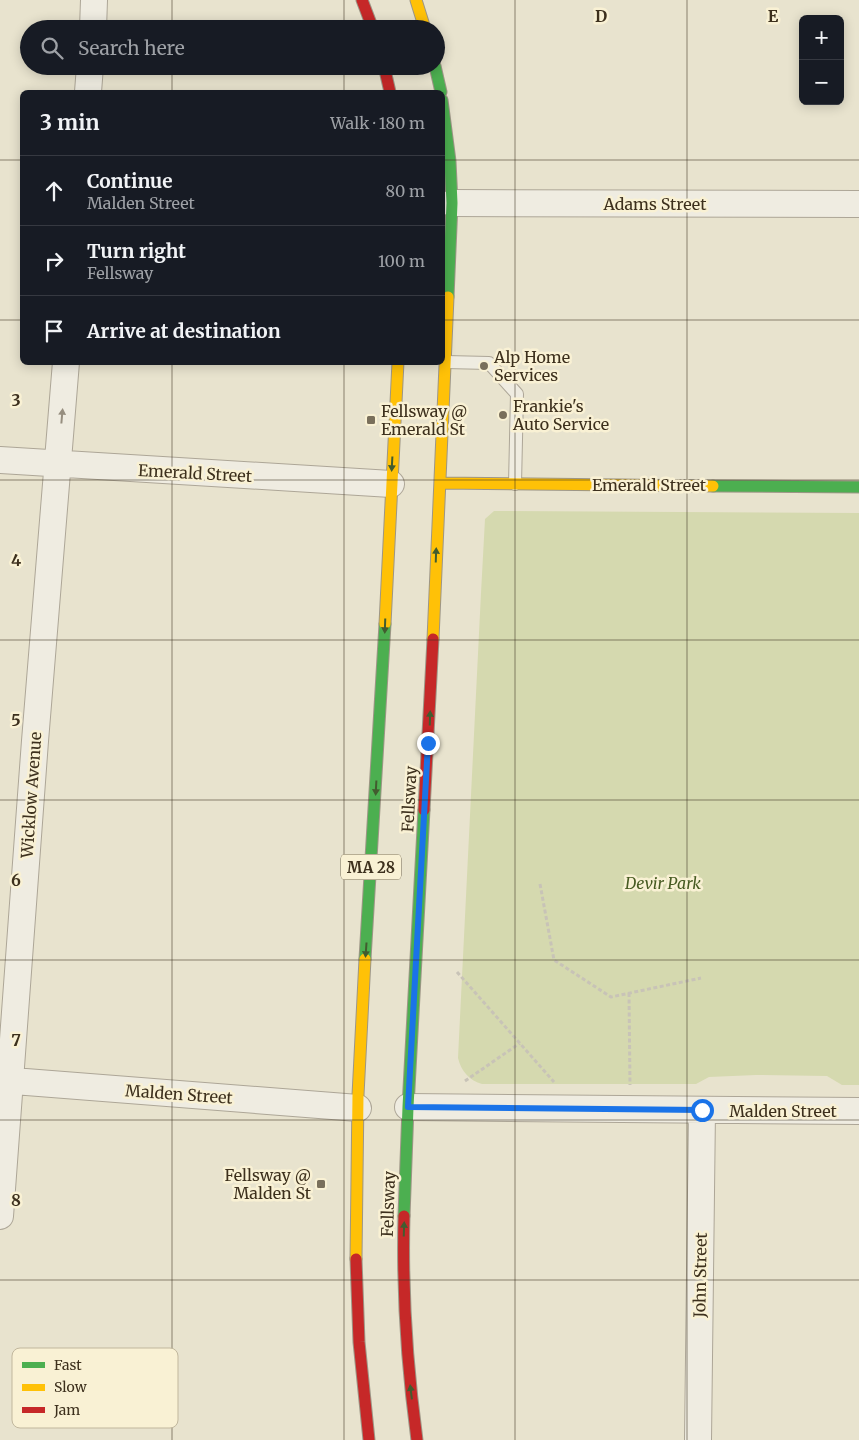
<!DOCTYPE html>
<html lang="en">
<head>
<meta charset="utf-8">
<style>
	body { margin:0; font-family:Merriweather,serif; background:#20242c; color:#f1f3f6 }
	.controls { position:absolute; right:15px; top:15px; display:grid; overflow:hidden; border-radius:8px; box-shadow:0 2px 12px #0003 }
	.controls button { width:45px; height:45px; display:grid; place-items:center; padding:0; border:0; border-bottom:1px solid #363941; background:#171b24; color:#f1f3f6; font:25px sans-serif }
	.stop { position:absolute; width:15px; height:15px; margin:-11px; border:4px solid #1a73e8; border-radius:50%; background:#fff }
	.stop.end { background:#1a73e8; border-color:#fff; box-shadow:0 1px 5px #0008 }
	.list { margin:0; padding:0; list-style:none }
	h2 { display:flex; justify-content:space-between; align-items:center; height:65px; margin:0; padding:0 20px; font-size:21px }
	h2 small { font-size:16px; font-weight:400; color:#9ea1a6 }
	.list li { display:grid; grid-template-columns:32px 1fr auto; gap:15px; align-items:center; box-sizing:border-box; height:70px; padding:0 20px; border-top:1px solid #363941 }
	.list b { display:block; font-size:19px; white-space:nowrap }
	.list p { margin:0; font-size:16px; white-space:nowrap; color:#9ea1a6 }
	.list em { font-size:16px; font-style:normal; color:#9ea1a6 }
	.icon { flex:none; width:28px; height:28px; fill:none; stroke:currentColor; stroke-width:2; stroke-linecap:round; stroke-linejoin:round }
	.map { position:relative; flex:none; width:859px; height:1440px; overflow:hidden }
	.search { position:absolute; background:#171b24; box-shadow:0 2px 12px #0003; left:20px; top:20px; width:425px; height:55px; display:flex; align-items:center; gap:12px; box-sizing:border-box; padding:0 18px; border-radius:28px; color:#9ea1a6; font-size:19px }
	.panel { position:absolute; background:#171b24; box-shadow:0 2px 12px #0003; left:20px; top:90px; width:425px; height:275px; border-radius:8px }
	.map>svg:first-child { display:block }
	.green { fill:#d5d9af }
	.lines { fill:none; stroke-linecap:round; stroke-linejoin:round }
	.lane-casing { stroke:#ada697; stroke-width:14 }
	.street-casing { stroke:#ada697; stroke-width:28 }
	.fast-casing { stroke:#9d9686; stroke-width:13 }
	.slow-casing { stroke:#9d9686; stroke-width:13 }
	.jam-casing { stroke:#9d9686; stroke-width:13 }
	.path { stroke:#c8c3b7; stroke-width:3; stroke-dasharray:4 2.5; stroke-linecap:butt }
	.lane { stroke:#efece1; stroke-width:12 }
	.street { stroke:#efece1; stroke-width:26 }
	.fast { stroke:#4caf50; stroke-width:11 }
	.slow { stroke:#ffc107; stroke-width:11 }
	.jam { stroke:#c62828; stroke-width:11 }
	.oneway { fill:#968e7f }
	.oneway2 { fill:#425c2f }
	.route { stroke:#1a73e8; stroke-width:6 }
	.grid { fill:none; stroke:#3d301d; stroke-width:1; stroke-opacity:0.55 }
	.poi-dot { fill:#796f5b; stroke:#f9f1d4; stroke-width:2 }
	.labels { text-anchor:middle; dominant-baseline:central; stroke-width:5; stroke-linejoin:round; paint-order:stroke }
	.shield { fill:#f9f1d4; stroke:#756a54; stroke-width:1 }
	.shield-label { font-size:15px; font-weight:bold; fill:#3d301d }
	.street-label { font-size:16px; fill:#3d301d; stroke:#f9f1d4 }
	.poi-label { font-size:16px; fill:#3d301d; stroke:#f9f1d4; text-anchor:start }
	.park-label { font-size:16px; font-style:italic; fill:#475b22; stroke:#f9f1d4 }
	.key { fill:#f9f1d4; stroke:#c1b79d; stroke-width:1 }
	.key-label { font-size:14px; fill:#3d301d }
	.grid-label { font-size:16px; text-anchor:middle; font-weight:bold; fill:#3d301d; stroke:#f9f1d4; stroke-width:5; stroke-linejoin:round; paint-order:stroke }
</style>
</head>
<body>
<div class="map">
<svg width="859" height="1440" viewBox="0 0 859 1440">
	<rect width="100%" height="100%" fill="#e8e3ce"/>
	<path class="green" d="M494,511L859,513V1085H842L827,1076L756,1075L709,1077L696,1084H482C470,1081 461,1071 458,1058L481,593L485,519Z"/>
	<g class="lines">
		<defs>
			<path id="lane" d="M446,362L489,363L517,394L515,484"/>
			<path id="street" d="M93,29L94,0
				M88,92L90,66
				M452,203L859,204
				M0,460L391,484
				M0,1080L358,1108
				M408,1107L859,1111
				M0,1216L35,741L66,362
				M698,1440L702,1110"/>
			<path id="fast" d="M435,66L441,92
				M442,100L450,161L452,203L448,297
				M713,486L859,487
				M365,959L385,624
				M404,1216L408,1107L424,810"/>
			<path id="slow" d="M416,0L425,29
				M440,483L713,486
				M385,624L398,362
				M433,639L448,297
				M356,1259L358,1095L365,959"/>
			<path id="jam" d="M362,0L373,29
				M384,66L390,92
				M424,810L433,639
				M404,1216C402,1291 407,1366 417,1440
				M356,1259L359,1342L369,1440"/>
		</defs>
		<use href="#lane" class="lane-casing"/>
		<use href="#street" class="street-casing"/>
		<use href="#fast" class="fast-casing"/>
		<use href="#slow" class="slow-casing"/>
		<use href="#jam" class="jam-casing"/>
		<path class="path" d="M540,884L554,960L611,997L701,978
			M457,972L554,1082
			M629,993L630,1085
			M465,1081L520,1043"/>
		<use href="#lane" class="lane"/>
		<use href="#street" class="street"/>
		<use href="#fast" class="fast"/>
		<use href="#slow" class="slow"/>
		<use href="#jam" class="jam"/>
	</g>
	<defs><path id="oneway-solid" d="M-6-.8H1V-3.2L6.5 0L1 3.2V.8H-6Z" transform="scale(1.25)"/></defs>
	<use class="oneway" href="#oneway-solid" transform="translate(62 416) rotate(-85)"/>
	<g class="oneway2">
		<use href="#oneway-solid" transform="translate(392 464) rotate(93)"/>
		<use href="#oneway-solid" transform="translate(436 555) rotate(-88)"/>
		<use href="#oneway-solid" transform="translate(385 626) rotate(92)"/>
		<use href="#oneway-solid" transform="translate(430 718) rotate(-88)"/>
		<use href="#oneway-solid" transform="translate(376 788) rotate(93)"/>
		<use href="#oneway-solid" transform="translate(366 950) rotate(94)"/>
		<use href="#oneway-solid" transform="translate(404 1229) rotate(-88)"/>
		<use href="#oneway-solid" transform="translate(411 1392) rotate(-97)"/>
	</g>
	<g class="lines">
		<path class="route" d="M428,743L408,1107L702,1110"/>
	</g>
	<path class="grid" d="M172,0V29M344,0V29M515,0V1440M687,0V1440M172,66V92M344,66V92M0,160H22M442,160H859M0,320H22M442,320H859M172,362V1440M344,362V1440M0,480H859M0,640H859M0,800H859M0,960H859M0,1120H859M0,1280H859"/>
	<g class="poi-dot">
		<circle cx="484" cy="366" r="5"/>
		<circle cx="503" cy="415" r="5"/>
		<rect x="366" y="415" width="10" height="10" rx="2.5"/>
		<rect x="316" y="1179" width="10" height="10" rx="2.5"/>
	</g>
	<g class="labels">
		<rect class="shield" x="341" y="854.5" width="60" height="25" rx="4"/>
		<g class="shield-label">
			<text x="371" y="867">MA 28</text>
		</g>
		<g class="street-label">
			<text x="655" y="204">Adams Street</text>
			<text transform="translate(195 473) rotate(3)">Emerald Street</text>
			<text x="649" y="485">Emerald Street</text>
			<text transform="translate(31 795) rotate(-86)">Wicklow Avenue</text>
			<text transform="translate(409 799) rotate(-87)">Fellsway</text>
			<text transform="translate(179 1094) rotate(4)">Malden Street</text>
			<text x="783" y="1111">Malden Street</text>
			<text transform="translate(388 1204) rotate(-88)">Fellsway</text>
			<text transform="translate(700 1275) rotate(-89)">John Street</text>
		</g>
		<g class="poi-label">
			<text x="494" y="357">Alp Home<tspan x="494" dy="18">Services</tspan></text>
			<text x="513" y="406">Frankie's<tspan x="513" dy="18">Auto Service</tspan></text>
			<text x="381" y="411">Fellsway @<tspan x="381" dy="18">Emerald St</tspan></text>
			<text x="311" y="1175" text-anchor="end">Fellsway @<tspan x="311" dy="18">Malden St</tspan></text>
		</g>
		<g class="park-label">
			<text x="663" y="883">Devir Park</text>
		</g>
	</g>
	<rect x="12" y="1348" width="166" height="80" rx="8" class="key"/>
	<rect x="22" y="1362" width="23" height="6" fill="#4caf50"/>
	<rect x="22" y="1384" width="23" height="7" fill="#ffc107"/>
	<rect x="22" y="1407" width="23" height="6" fill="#c62828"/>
	<g class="key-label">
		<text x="54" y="1370">Fast</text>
		<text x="54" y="1392">Slow</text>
		<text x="54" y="1415">Jam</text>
	</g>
	<g class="grid-label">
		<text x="601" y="22">D</text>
		<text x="773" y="22">E</text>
		<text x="16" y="406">3</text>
		<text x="16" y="566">4</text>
		<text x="16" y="726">5</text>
		<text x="16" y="886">6</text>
		<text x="16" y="1046">7</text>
		<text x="16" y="1206">8</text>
	</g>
</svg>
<div class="controls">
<button>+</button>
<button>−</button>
</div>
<div class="stop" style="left:702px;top:1110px"></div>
<div class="stop end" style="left:428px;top:743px"></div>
<div class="search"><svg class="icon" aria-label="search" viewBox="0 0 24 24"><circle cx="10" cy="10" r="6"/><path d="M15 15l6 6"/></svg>Search here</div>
<section class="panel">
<h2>3 min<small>Walk · 180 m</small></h2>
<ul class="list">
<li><svg class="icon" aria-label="ahead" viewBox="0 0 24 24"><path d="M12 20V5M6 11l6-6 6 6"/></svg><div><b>Continue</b><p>Malden Street</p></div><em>80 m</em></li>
<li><svg class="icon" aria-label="right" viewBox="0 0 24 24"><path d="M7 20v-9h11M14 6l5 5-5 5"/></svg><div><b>Turn right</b><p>Fellsway</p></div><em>100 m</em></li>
<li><svg class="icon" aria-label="arrive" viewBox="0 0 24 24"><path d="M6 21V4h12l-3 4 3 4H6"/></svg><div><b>Arrive at destination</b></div></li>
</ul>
</section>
</div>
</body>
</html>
